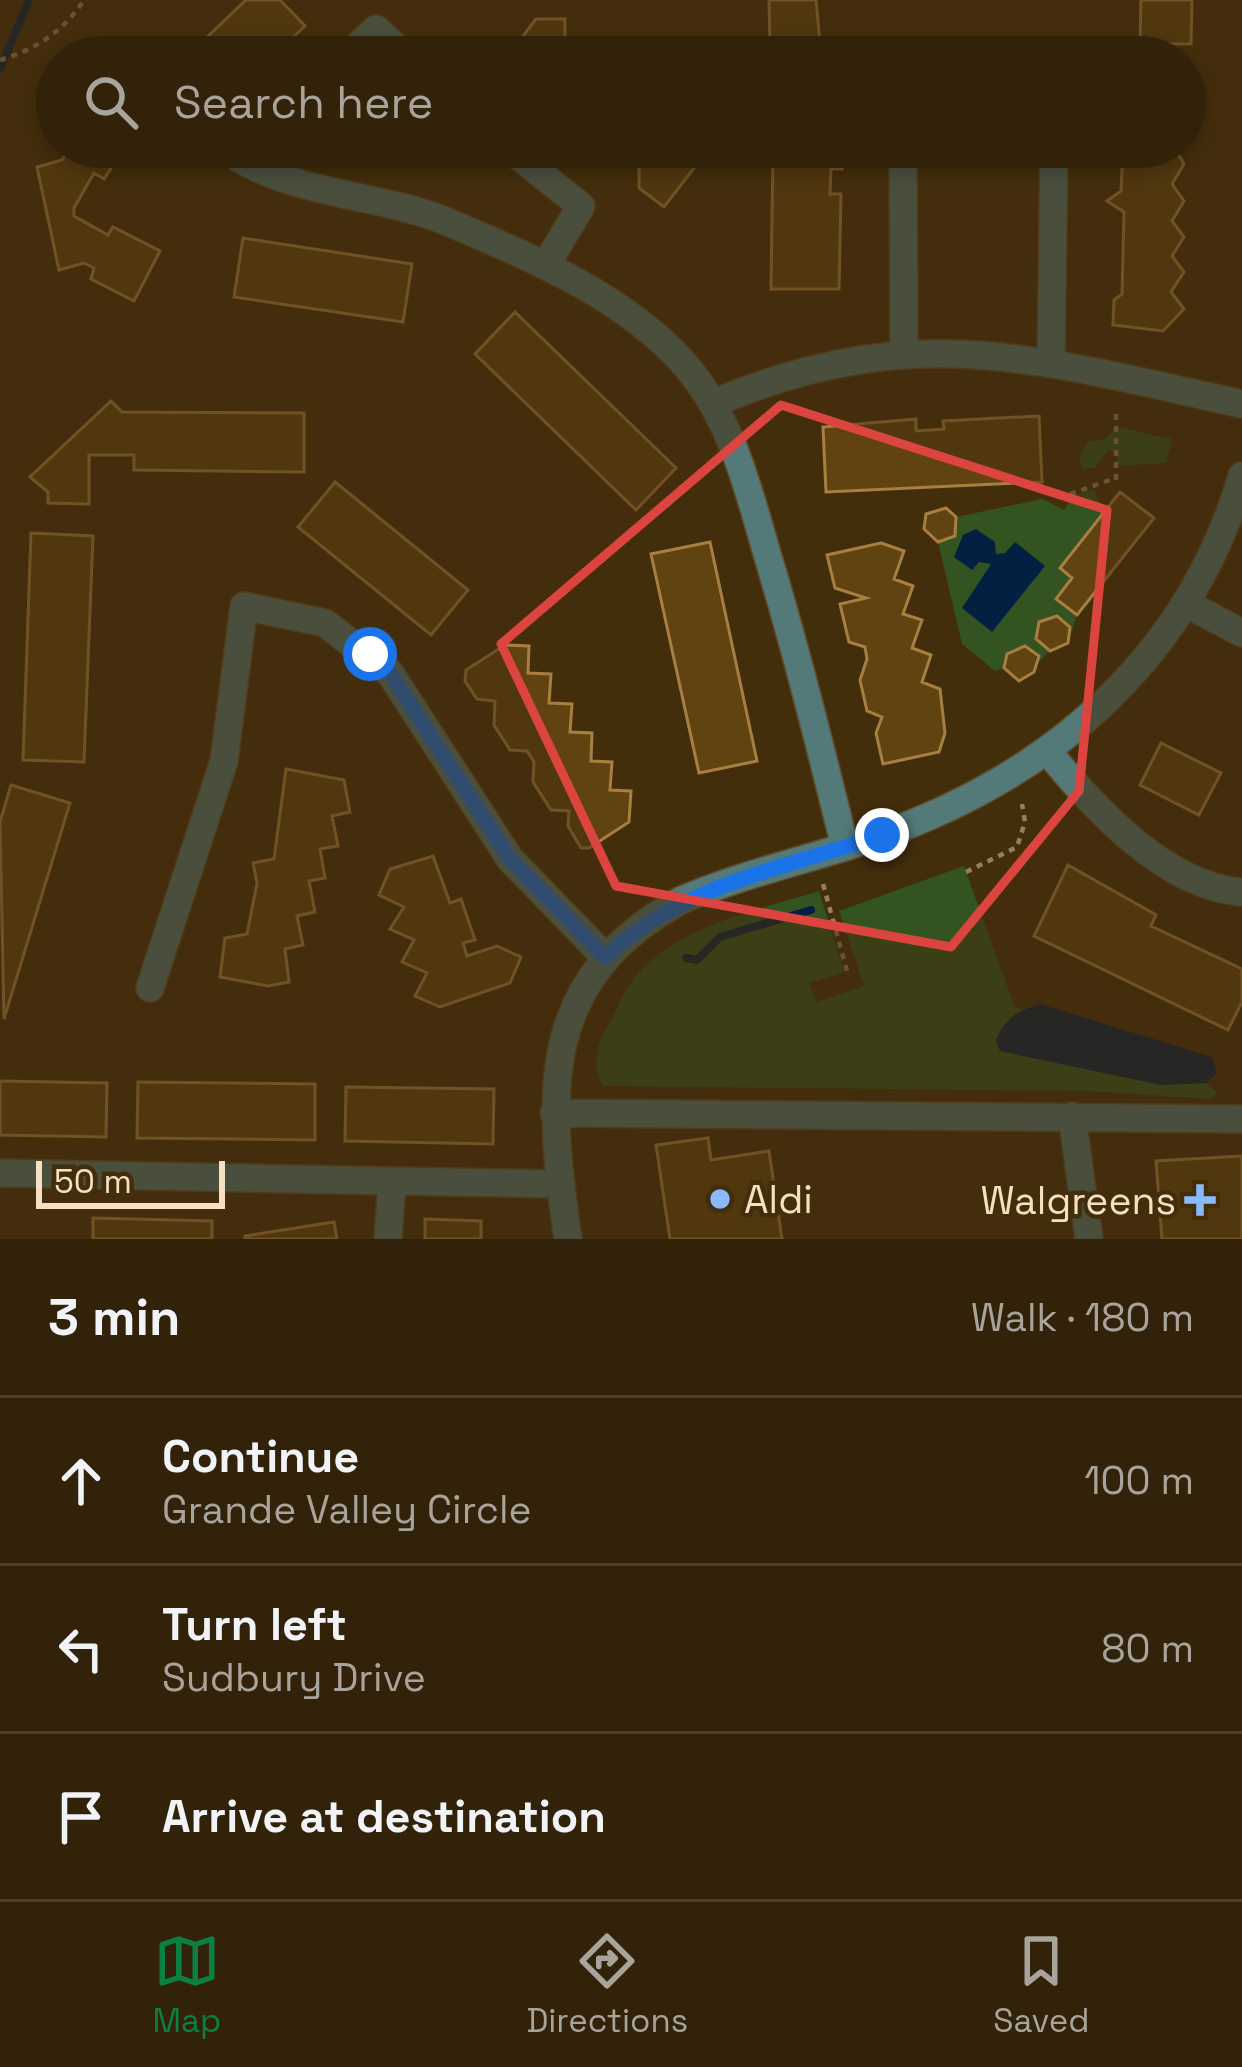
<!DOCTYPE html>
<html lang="en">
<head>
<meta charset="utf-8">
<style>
	body { margin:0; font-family:"Space Grotesk",sans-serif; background:#3d2f17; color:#f1f3f6 }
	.scale { position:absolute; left:36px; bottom:30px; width:189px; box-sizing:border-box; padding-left:12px; border:6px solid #f7e0c2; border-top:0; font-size:33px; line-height:42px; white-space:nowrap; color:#f7e0c2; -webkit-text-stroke:9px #432e0c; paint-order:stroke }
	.stop { position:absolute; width:36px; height:36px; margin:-27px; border:9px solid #1a73e8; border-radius:50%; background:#fff }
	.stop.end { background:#1a73e8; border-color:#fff; box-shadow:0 3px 12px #0008 }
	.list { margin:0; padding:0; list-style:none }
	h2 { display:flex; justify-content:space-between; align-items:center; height:156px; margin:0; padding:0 48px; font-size:51px }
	h2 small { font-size:39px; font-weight:400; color:#a8a49c }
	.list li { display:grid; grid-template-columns:78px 1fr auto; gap:36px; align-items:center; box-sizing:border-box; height:168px; padding:0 48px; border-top:3px solid #4d3f2a }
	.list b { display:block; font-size:45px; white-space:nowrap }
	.list p { margin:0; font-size:39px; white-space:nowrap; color:#a8a49c }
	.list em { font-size:39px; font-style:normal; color:#a8a49c }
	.icon { flex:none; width:66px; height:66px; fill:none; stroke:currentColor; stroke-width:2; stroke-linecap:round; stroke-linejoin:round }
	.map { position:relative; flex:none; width:1242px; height:1239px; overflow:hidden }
	.search { position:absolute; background:#322209; box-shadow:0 6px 18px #0003; left:36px; right:36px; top:36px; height:132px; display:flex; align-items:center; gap:30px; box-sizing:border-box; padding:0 42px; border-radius:66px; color:#a8a49c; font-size:45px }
	.sheet { height:660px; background:#322209 }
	nav { display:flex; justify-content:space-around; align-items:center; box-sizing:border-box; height:168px; border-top:3px solid #4d3f2a; background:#322209; font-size:33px; color:#a8a49c }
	nav a { display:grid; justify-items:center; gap:6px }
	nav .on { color:#0b8043 }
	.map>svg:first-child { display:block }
	.green { fill:#335320 }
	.water { fill:#032043 }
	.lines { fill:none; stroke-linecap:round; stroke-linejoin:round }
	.stream { stroke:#032043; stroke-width:8 }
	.building { fill:#614311; stroke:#a87f41; stroke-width:3 }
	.minor-casing { stroke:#604a29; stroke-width:30 }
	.path { stroke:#957f5f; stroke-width:4.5; stroke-dasharray:6 6; stroke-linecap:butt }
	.minor { stroke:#537978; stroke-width:27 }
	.route { stroke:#1a73e8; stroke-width:15 }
	.marked { fill:none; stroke:#db443f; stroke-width:9; stroke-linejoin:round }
	.poi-dot { fill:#88bafc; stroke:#432e0c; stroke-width:4.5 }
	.labels { text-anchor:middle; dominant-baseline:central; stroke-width:9; stroke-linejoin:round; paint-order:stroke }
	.poi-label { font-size:39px; fill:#f7e0c2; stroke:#432e0c; text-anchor:start }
</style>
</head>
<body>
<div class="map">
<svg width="1242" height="1239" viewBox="0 0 1242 1239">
	<rect width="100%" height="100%" fill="#432e0c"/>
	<path class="green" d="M1117,427L1172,439L1166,463L1117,466V451H1107L1095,468L1084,469L1079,459L1088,441L1104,440Z
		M1094,489L1104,512L1120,492L1154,518L1077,615L1068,643L1050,651L1019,681L1004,668L995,671L962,644L938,542L924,529L926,514L946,508L956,517L1042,499L1064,510L1073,496Z
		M964,866L1014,1005L1022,1010L1009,1019L1000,1051L1161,1085L1206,1083L1218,1093L1209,1099L1090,1091L602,1086C591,1060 598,1040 613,1017C619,1006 623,994 630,984C671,926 756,911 819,891L844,972L809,983L816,1002L864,986L839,911Z"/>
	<path class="water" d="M976,529L995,542L996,554L1005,553L1015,542L1045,566L992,632L962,608L991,564L979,562L972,570L954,557L963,535Z
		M1040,1004L1212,1057L1217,1073L1206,1083L1161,1085L1000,1051L996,1040C1004,1019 1018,1011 1040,1004Z"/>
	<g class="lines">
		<path class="stream" d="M0,69L29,0
			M686,958L697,960L720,937L811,910"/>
	</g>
	<path class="building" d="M246,0H280L305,26L272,57H186Z
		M769,0H816L820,43L770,44Z
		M1141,0H1192L1191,44H1140Z
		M536,19H565V42L592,43V57H507Z
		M70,147H125L104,179L94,173L74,208V216L108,235L113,227L160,251L134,301L91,279L94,268L84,263L59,270L37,167L62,160Z
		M698,147V163L664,207L639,188V166H620L595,148Z
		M773,147H842V169H831L830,194H841L839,289H771Z
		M1123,147H1174L1184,164L1172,184L1184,201L1172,221L1184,237L1172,256L1184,272L1171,292L1184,309L1163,331L1113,325L1114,300L1122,294L1124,212L1107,201L1121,191Z
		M243,238L412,264L403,322L234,297Z
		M515,312L676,468L636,510L475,354Z
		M111,401L122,412L304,413V472L134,470V455H89V504L48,503V492L30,477Z
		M1039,416L1042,482L826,492L823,427L916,419V431L944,429L943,421Z
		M335,482L468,590L431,635L298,527Z
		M1120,492L1154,518L1077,615L1056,599L1072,578L1060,568Z
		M946,508L956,517L955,536L938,542L924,529L926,514Z
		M31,533L93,536L84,762L23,760Z
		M710,542L757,761L699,773L651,554Z
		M881,543L904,551L894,579L913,586L903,614L922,620L912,648L931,655L922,682L940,689L945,733L939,752L883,764L876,733L882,717L867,711L860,680L867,659L865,647L849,642L840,604L866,598L835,588L827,555Z
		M1057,616L1070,627L1068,643L1050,651L1036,639L1039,622Z
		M505,645L529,646L528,673L551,674L549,703L572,704L570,732L592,733L591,761L612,762L610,790L631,791L629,822L589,848H581L568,826L569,811L551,810L533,782L534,762L527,751L510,750L494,725L495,701L477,699L465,681L466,670Z
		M1025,646L1039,656L1034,672L1019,681L1004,668L1007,654Z
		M1161,743L1221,773L1199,815L1140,785Z
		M286,769L344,780L350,812L332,816L338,846L320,849L325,878L309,881L315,912L297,916L303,945L285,949L289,982L268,986L220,977L225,938L247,934L257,883L253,863L274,859Z
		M11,785L70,803L4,1019L0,822Z
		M433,856L450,903L461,899L475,940L463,943L467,956L497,946L521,957L510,983L440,1007L415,996L427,973L402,962L414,940L390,929L404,907L379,895L390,869Z
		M1068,865L1156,915L1151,926L1242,969V1002L1228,1030L1034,936Z
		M0,1081L107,1083L106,1137L0,1135Z
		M138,1082L315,1084V1140L137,1138Z
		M346,1087L494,1089L493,1144L345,1141Z
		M708,1138L711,1160L769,1151L782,1239H670L656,1145Z
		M1242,1156V1239H1162L1156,1161Z
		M93,1218L212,1221V1239H93Z
		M425,1219L481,1221V1239H425Z
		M334,1222L337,1239H245V1236Z"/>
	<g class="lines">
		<defs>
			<path id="minor" d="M346,57L376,29L407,57
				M252,147L240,159C306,197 385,194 455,225C536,260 627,298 686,366C732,419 749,492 768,557C797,653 821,750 845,847
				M507,147L581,206L546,265
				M903,147L904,352
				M1051,362L1054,147
				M714,403C915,318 1040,360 1242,404
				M1187,604L1242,633
				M1049,753C1094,808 1166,887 1242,892
				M150,988L224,761L244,606L325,623L390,673L510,859L605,957
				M554,1113L1242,1119
				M1072,1116L1089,1239
				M0,1173L392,1181L388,1239
				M392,1181L560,1184
				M568,1239C547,1094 537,979 682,900C747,872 816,858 882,835C1055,773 1189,656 1242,476"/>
		</defs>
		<use href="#minor" class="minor-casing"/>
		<path class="path" d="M0,60C35,50 64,31 84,0
			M1116,414V481
			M1070,494L1116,478
			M966,872L1017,847L1025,822L1022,804
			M823,884L847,971"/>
		<use href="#minor" class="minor"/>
	</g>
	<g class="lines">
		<path class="route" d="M370,654L390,673L510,859L605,957C683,884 783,869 882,835"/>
	</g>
	<path d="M0 0H1242V1239H0ZM781,405L1107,510L1079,791L951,947L616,886L501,644Z" fill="#432e0c" fill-opacity=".55" fill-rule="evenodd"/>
	<path class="marked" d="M781,405L1107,510L1079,791L951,947L616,886L501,644Z"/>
	<g class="poi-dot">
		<circle cx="720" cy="1199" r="12"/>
		<path d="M1194 1182h12v12h12v12h-12v12h-12v-12h-12v-12h12z"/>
	</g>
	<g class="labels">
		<g class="poi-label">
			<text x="744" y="1199">Aldi</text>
			<text x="1176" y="1200" text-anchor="end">Walgreens</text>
		</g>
	</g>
</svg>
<div class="scale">50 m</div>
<div class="stop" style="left:370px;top:654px"></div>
<div class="stop end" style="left:882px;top:835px"></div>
<div class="search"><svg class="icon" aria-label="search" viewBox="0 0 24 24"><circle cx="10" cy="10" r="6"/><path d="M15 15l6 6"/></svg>Search here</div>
</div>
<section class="sheet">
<h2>3 min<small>Walk · 180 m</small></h2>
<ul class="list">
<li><svg class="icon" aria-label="ahead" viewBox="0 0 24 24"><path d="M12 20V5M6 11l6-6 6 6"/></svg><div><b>Continue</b><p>Grande Valley Circle</p></div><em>100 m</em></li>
<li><svg class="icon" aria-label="left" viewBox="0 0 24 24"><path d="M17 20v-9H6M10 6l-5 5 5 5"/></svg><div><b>Turn left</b><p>Sudbury Drive</p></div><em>80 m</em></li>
<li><svg class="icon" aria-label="arrive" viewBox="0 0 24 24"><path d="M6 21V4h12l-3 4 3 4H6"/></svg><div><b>Arrive at destination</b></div></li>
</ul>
</section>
<nav>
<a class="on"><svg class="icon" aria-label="map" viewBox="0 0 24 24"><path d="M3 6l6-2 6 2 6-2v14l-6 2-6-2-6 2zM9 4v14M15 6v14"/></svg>Map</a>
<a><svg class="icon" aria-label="directions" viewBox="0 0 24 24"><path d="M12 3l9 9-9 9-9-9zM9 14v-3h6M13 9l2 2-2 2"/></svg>Directions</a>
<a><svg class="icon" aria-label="saved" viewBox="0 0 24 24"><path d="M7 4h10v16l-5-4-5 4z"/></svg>Saved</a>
</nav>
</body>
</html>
